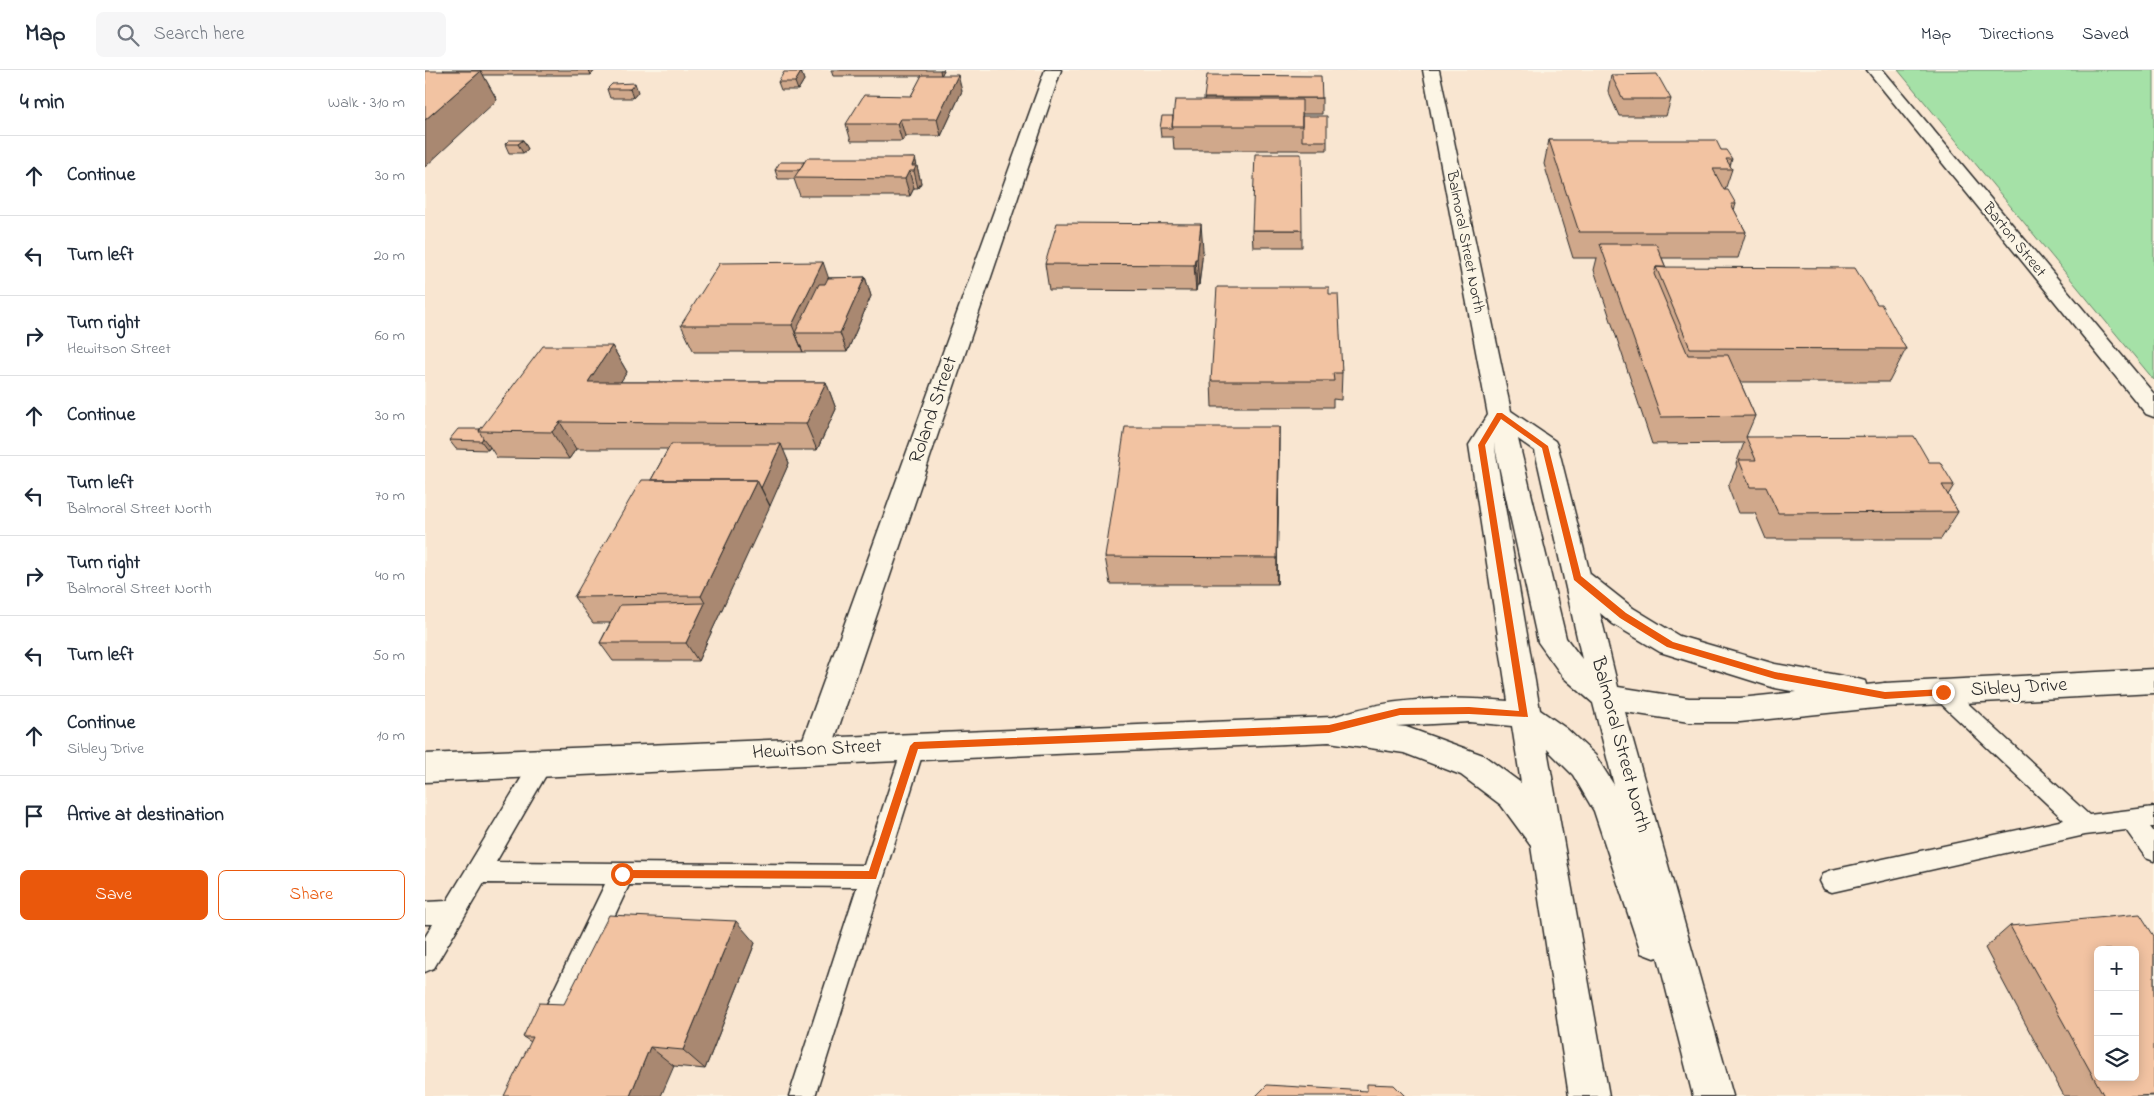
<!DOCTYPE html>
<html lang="en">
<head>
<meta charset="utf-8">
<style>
	body { margin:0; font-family:"Indie Flower",sans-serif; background:#f6f6f7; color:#1f2937 }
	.controls { position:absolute; right:15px; bottom:15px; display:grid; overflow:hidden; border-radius:8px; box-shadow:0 2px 12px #0003 }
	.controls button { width:45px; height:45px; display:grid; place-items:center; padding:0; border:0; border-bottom:1px solid #e0e1e3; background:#fff; color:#1f2937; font:25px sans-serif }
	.stop { position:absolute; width:15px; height:15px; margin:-11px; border:4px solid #ea580c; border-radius:50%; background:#fff }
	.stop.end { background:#ea580c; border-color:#fff; box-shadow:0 1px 5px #0008 }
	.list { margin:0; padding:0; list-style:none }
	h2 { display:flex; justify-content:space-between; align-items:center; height:65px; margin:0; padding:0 20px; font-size:21px }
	h2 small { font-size:16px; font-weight:400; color:#747a83 }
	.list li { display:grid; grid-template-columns:32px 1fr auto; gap:15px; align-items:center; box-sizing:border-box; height:80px; padding:0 20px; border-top:1px solid #e0e1e3 }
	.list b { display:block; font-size:19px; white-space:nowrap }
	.list p { margin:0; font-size:16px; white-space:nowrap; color:#747a83 }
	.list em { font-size:16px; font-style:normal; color:#747a83 }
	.actions { display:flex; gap:10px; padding:15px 20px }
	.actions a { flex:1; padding:11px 0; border:1px solid #ea580c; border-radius:8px; text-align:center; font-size:18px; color:#ea580c }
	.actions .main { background:#ea580c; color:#fff }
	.icon { flex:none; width:28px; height:28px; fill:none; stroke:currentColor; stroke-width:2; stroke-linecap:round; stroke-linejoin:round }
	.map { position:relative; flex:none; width:1729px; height:1026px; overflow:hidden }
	header { display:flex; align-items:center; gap:30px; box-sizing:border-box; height:70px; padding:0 25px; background:#fff; border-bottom:1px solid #e0e1e3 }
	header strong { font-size:24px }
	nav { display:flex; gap:28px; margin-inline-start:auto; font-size:18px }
	.search { width:350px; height:45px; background:#f6f6f7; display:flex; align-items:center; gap:12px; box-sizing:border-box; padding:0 18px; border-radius:8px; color:#747a83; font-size:19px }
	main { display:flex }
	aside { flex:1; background:#fff }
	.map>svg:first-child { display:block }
	.built { fill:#f9e6d1; fill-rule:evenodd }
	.green { fill:#a5e1a7; stroke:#688669 }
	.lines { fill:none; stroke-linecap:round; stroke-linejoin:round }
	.lane-casing { stroke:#2b2b2b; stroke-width:3 }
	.street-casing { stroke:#2b2b2b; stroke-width:3 }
	.secondary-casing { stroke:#2b2b2b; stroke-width:3 }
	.lane { fill:#fcf5e5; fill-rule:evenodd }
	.street { fill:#fcf5e5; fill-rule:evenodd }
	.secondary { fill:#fcf5e5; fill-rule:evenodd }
	.wall { fill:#d0a88b; stroke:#2b2b2b }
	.shaded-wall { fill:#a98871; stroke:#2b2b2b }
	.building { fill:#f2c3a2; stroke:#2b2b2b; fill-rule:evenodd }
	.route { fill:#ea580c }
	.labels { text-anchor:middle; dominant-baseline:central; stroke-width:4.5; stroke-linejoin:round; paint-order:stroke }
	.far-street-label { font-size:16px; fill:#2b2b2b; stroke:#fcf5e5 }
	.street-label { font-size:20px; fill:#2b2b2b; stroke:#fcf5e5 }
</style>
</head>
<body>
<header>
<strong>Map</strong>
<div class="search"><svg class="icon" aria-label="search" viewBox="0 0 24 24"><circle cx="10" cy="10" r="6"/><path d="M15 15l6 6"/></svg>Search here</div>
<nav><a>Map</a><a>Directions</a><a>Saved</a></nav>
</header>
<main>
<aside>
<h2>4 min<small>Walk · 310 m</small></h2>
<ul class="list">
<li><svg class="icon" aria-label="ahead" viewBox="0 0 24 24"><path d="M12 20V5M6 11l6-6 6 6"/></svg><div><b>Continue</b></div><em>30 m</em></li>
<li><svg class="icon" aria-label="left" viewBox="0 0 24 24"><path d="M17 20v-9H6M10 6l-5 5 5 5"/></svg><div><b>Turn left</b></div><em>20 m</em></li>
<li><svg class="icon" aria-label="right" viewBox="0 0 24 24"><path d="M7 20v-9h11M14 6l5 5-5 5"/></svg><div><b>Turn right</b><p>Hewitson Street</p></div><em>60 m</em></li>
<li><svg class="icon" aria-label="ahead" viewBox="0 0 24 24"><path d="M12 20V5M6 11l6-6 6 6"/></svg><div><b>Continue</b></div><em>30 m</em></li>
<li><svg class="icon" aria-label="left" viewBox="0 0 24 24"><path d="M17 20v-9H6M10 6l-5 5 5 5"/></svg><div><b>Turn left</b><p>Balmoral Street North</p></div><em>70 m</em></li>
<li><svg class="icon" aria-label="right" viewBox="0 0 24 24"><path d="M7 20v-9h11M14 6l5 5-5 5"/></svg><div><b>Turn right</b><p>Balmoral Street North</p></div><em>40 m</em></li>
<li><svg class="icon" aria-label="left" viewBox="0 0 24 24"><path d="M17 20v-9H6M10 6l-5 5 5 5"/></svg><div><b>Turn left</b></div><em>50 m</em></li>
<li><svg class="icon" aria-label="ahead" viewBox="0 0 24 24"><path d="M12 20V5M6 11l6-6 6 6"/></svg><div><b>Continue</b><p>Sibley Drive</p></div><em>10 m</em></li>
<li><svg class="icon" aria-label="arrive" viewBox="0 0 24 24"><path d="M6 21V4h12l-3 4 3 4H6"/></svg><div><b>Arrive at destination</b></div></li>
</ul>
<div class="actions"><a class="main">Save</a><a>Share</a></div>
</aside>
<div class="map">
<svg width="1729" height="1026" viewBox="0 0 1729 1026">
	<rect width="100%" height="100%" fill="#fcf5e5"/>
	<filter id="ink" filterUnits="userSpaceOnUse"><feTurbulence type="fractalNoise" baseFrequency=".02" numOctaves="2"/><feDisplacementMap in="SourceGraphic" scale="10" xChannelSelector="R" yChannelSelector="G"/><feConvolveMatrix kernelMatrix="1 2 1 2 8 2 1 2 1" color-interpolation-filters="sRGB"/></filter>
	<g filter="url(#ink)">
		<path class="built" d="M0,0H1473L1729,310V1026H0ZM1673,880H1710V1007H1673Z"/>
		<path class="green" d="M1473,0H1729V310Z"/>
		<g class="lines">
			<defs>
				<path id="lane" d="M1517,614L1524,616L1664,745L1729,737V757H1725L1729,762V791L1721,788L1701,760L1660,765L1407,822L1399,819L1395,811L1399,803L1407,800L1639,750L1510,628L1507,622L1510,616Z
					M489,667L497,670L500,676L390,1026H364L432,817L204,815L133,966L124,970L115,966L111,957L180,814L59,813L9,898L0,902V867L8,854H0V832L22,831L109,687L117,684L125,687L128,693L71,792L439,795L478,676L481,670Z"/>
				<path id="street" d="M620,0H636L406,680L401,689L390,693L379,689L374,680Z
					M1442,0H1458L1729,324V347L1721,344Z
					M1729,599V623L1460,637L1449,634L1445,625L1449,616L1460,613Z"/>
				<path id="secondary" d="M998,0H1014L1086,341L1130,371L1133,377L1165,504L1208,538L1254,566L1350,594L1429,608L1440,611L1441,615L1460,613L1471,616L1475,625L1471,634L1460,637L1315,652H1264L1200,642L1308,1026H1268L1233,887L1229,888L1216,883L1169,741L1148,705L1122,679L1184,1026H1144L1106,776L1076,735L1036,705L979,683L904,672L0,712V684L908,647C966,627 1023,626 1083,631L1044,375L1063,345ZM1093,369L1110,381L1157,589L1141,568ZM1069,373L1113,572L1138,607L1168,633L1189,715L1170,685L1142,659L1115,640ZM1175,543L1188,554L1235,582L1350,618L1372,622L1315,628H1264L1193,617ZM1044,652L1087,656L1096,713L1058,685L981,657L971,656Z"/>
			</defs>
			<use href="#lane" class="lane-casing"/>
			<use href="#street" class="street-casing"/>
			<use href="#secondary" class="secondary-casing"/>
			<use href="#lane" class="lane"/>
			<use href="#street" class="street"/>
			<use href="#secondary" class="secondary"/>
		</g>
		<path class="wall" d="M18,0H170L166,5H58L72,30Z
			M406,0H519L516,5L537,21L516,66H480L477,71H426L421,54L486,26L497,6H408Z
			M376,2L379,10L373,20H356L353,12Z
			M1186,5L1246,29L1241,46H1194L1183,21Z
			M187,14L213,22L208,28H185L182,19Z
			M779,28H897V44H877V46L902,71V80H749L748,67H736L735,58L748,46L779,30Z
			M98,70L103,79L98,83H84L80,74Z
			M1124,70L1296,80L1307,89L1305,96L1307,99L1300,120L1311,134L1309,140L1321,162L1313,188H1237L1241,198L1452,234L1481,279L1464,312H1315L1330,346L1321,367L1504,392L1529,415L1523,425L1533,442L1516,469H1341L1330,443H1313L1303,417L1312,396L1311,394L1319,373L1227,374L1169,200L1172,188H1148L1119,94Z
			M490,88L496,113L493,118H489L485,126H375L369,109H353L350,100L379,92Z
			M827,160H877V177H828Z
			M778,180L774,215H772L771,221L624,220L620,194Z
			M440,207L446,226L422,282H269L256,255L403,208Z
			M904,224L917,303L916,330L908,329V337H787L786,311Z
			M187,276L202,302L195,312H401L411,339L392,380H358L364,393L273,591H188L175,573L185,553H168L149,527L226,410L243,379H151L144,389L72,388L65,377L63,380L31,379L24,370L55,359Z
			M854,384L852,514H685L680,487Z
			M1585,856L1729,866V1026H1639L1560,878Z
			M330,873L280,999L249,996L106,972L98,967L139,934Z"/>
		<path class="shaded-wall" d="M164,0H170L166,5Z
			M515,0H519L516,6Z
			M56,1L72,30L0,97V50Z
			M376,2L379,10L373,20L370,12Z
			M533,5L537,21L516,66L512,49Z
			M210,13L213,22L208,28L205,19Z
			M475,49L480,66L477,71L472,54Z
			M98,70L103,79L98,83L93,74Z
			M490,88L496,113L493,118L489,101L487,96Z
			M484,101L489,118L485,126L480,109Z
			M776,154L778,180L774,215L772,189Z
			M770,189L772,215L771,221L769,195Z
			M398,192L407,218L370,263L378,282L367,255Z
			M440,207L446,226L422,282L415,263Z
			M187,276L202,302L178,339L163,312Z
			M401,312L411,339L392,380L381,354Z
			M135,352L151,379L144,389L127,362Z
			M854,357V384L852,514V488Z
			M58,368L65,377L63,380L56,371Z
			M356,374L364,393L345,436L336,418Z
			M332,410L345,436L273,591L261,573L280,533L276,526Z
			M311,851L330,873L280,999L258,980Z
			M225,977L249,996L236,1026H205Z"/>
		<path class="building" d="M0,1H56L0,50Z
			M359,2H376L370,12H353Z
			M1232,4L1246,29H1198L1186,5Z
			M497,5H533L512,49H475L472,54H421L439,25L486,26Z
			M782,5L896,6L897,28H779Z
			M210,13L205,19H182L187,14Z
			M750,30H877V56H747Z
			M737,46H748L747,58H735Z
			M877,46H902V71H877Z
			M84,70H98L93,74H80Z
			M1124,70H1291L1296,80H1301L1307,89H1301L1307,99H1288L1299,120H1303L1311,134H1306L1321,162H1154Z
			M830,84H876L877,160H827Z
			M382,88H490L487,96H491L489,101H484L480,109L369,108Z
			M355,92H379L375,100H350Z
			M632,153L776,154L772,189H770L769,195L620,194Z
			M1175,174H1231L1241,198L1231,197L1229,204L1263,285H1303L1330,346L1236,347Z
			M398,192L367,255H256L295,193Z
			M1231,197L1430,198L1452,234H1456L1481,279L1265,278Z
			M440,207L415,263H370L394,214H400L403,208Z
			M792,217H904V224H913L917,303H908L909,311H786Z
			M118,276H187L163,312H401L381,354L135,352L127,362L54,361Z
			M700,357H854L852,488L680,487Z
			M33,359H55L54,361L58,368L56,371L24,370Z
			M1489,366L1504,392H1515L1529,415H1517L1533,442L1353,443L1341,417H1325L1314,390H1331L1321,367Z
			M246,374H356L336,418L332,410H226Z
			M216,410H332L276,526L149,527Z
			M280,533L261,573H175L195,535Z
			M1715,844L1729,866V1025L1714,1026H1679L1585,856ZM1673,880H1710V1007H1673Z
			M184,845L311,851L258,980L225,977L205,1026H79L108,967H98L114,933L139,934Z
			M942,1014L969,1015L980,1026H831L842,1015L942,1021Z"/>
	</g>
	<path class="route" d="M1072,343H1077L1123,376L1156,506L1201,543L1248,572L1350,602L1460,622L1518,619L1521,620V625L1460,629L1350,609L1242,577L1195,548L1149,510L1117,378L1076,349L1060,375L1103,647L1044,644L975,645L904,663L493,679L451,809L193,808L192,804L197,800L444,801L485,676L489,672L904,655L975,638L1044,637L1094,641L1053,375Z"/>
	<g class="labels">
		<g class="far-street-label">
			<text transform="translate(1589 170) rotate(51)">Barton Street</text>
			<text transform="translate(1040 172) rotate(79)">Balmoral Street North</text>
		</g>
		<g class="street-label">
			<text transform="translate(509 340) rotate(-71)">Roland Street</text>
			<text transform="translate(1594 618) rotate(-3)">Sibley Drive</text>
			<text transform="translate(1195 675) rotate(75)">Balmoral Street North</text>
			<text transform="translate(392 680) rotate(-3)">Hewitson Street</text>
		</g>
	</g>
</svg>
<div class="controls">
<button>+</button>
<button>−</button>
<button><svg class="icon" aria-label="layers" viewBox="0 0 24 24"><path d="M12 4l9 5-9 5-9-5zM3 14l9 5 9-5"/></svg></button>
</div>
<div class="stop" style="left:197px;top:804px"></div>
<div class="stop end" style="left:1518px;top:622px"></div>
</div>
</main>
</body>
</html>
